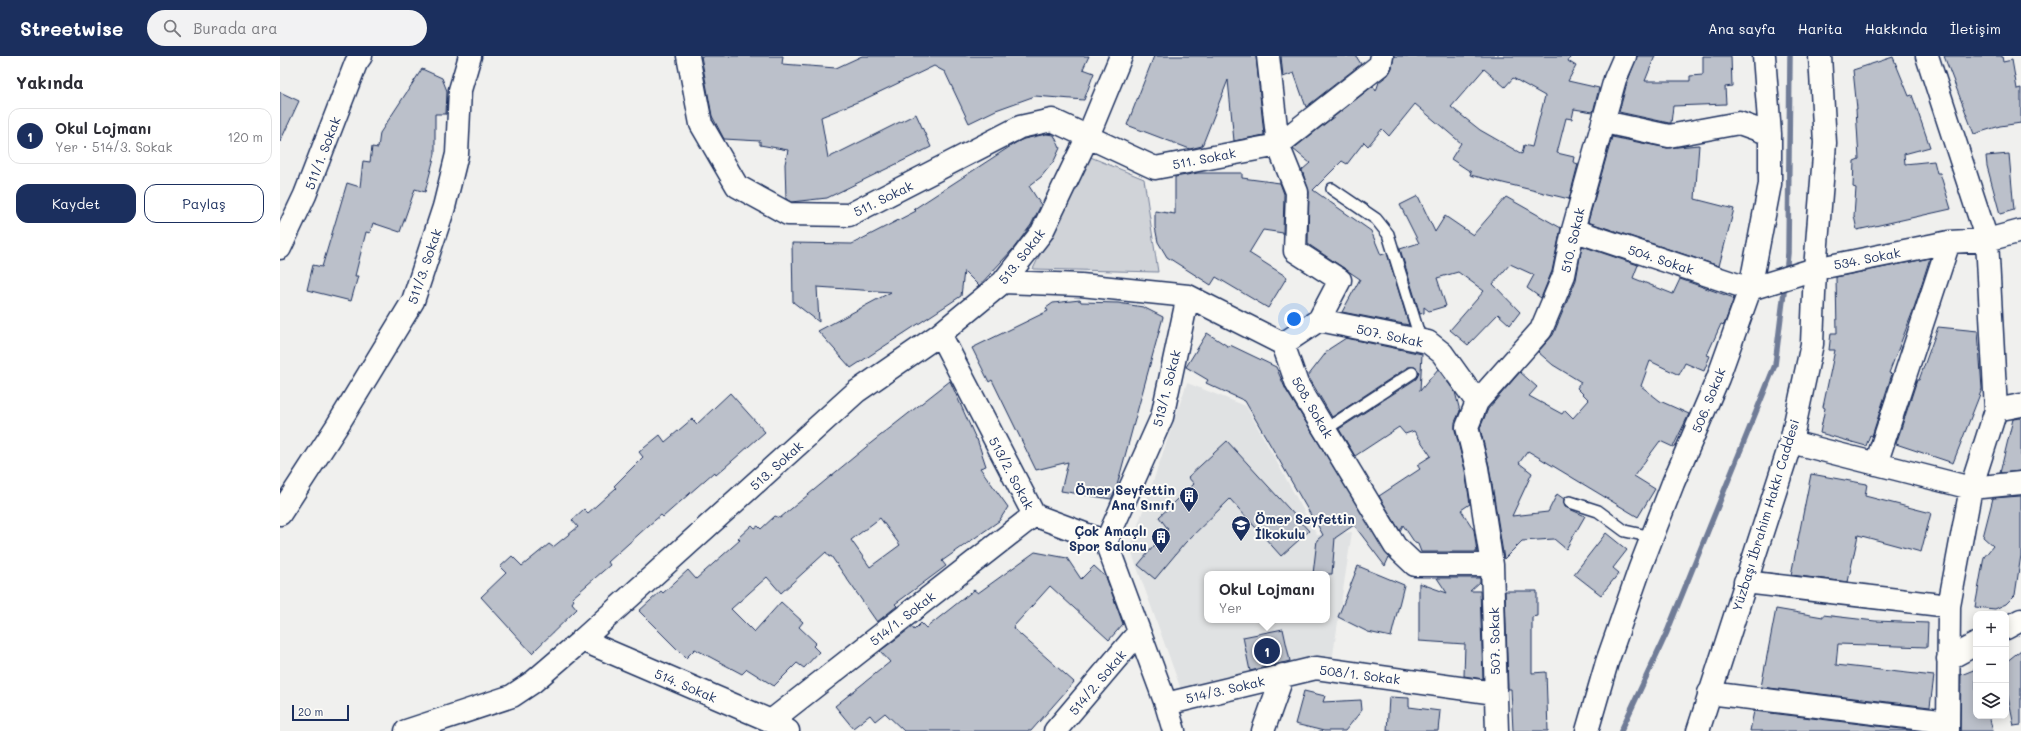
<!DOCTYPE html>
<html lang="tr">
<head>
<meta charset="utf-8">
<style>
	body { margin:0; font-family:Mali,sans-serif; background:#f2f2f3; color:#2b2b33 }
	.controls { position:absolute; right:12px; bottom:12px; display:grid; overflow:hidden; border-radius:8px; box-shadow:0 2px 10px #0003 }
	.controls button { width:36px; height:36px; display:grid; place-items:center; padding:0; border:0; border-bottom:1px solid #e1e1e2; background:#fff; color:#2b2b33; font:20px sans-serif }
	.scale { position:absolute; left:12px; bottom:10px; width:57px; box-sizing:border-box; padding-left:4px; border:2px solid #1b2f5e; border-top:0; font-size:11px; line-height:14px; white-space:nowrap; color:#1b2f5e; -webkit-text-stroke:3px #fdfcf7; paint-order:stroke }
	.you { position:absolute; left:1014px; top:263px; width:14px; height:14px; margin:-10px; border:3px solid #fff; border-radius:50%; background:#1a73e8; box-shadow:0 0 0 6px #1a73e833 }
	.badge { display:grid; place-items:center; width:26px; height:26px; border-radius:50%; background:#1b2f5e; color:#fff; font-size:13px; font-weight:700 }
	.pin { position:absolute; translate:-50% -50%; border:2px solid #fff; box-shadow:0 1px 4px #0006 }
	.popup { position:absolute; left:924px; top:515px; width:126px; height:52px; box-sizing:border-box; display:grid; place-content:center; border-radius:8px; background:#fff; filter:drop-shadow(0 1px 3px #0005); font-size:13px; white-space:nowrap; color:#7c7c81 }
	.popup b { font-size:15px; color:#2b2b33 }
	.popup::after { content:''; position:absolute; left:50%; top:100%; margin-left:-8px; border:8px solid transparent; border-top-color:#fff }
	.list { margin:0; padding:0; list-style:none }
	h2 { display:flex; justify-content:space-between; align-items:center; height:52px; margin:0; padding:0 16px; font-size:17px }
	h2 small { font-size:13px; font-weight:400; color:#7c7c81 }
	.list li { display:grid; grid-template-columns:26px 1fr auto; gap:12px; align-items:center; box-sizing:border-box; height:56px; margin:0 8px 8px; padding:0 8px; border:1px solid #e1e1e2; border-radius:12px }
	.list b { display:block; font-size:15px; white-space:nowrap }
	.list p { margin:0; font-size:13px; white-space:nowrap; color:#7c7c81 }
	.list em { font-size:13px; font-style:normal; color:#7c7c81 }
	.actions { display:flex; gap:8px; padding:12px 16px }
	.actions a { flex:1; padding:9px 0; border:1px solid #1b2f5e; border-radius:12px; text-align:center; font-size:14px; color:#1b2f5e }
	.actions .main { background:#1b2f5e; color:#fff }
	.icon { flex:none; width:22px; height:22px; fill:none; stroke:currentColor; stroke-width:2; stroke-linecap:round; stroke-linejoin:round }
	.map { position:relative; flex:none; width:1741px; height:675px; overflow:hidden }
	header { display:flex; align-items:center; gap:24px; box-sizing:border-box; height:56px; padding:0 20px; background:#1b2f5e; color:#fff }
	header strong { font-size:19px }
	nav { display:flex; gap:22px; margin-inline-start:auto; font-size:14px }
	.search { width:280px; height:36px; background:#f2f2f3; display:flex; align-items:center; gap:10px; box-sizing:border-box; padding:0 14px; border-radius:22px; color:#7c7c81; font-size:15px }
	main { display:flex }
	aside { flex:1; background:#fff }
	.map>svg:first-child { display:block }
	.built { fill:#e0e2e3; fill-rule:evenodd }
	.green { fill:#d0d3d8; stroke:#76819b }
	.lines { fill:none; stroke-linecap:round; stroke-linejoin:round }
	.stream { stroke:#6f7b97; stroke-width:5.5 }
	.building { fill:#bbc0ca; stroke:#1b2f5e; fill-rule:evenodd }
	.service-casing { stroke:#1b2f5e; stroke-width:14 }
	.minor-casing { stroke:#1b2f5e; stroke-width:25 }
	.tertiary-casing { stroke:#1b2f5e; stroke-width:25 }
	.secondary-casing { stroke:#1b2f5e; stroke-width:25 }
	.service { stroke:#fdfcf7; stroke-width:11 }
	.minor { stroke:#fdfcf7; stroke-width:22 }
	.tertiary { stroke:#fdfcf7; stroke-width:22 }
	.secondary { stroke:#fdfcf7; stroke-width:22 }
	.labels { text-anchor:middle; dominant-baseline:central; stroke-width:4; stroke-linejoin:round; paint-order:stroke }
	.street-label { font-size:13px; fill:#1b2f5e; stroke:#fdfcf7 }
	.poi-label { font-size:13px; font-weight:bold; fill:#1b2f5e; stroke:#fdfcf7; text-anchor:end }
</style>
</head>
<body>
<header>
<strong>Streetwise</strong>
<div class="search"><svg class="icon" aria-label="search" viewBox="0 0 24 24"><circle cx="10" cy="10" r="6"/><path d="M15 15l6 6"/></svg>Burada ara</div>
<nav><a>Ana sayfa</a><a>Harita</a><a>Hakkında</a><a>İletişim</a></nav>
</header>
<main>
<aside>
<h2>Yakında<small></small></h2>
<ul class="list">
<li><span class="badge">1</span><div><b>Okul Lojmanı</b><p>Yer · 514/3. Sokak</p></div><em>120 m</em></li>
</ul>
<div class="actions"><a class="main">Kaydet</a><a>Paylaş</a></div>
</aside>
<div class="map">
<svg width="1741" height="675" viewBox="0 0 1741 675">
	<rect width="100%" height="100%" fill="#f0f0ee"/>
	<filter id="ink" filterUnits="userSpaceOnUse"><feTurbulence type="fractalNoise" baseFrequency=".025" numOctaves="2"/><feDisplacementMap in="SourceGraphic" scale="8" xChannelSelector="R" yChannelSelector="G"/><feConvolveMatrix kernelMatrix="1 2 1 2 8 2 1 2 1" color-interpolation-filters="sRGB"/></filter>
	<g filter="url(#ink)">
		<path class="built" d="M907,327L966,350L1037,479L1072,476L1052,605L903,639L850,492ZM927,518H1047V564H927Z"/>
		<path class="green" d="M808,100L864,123L878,216L753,213Z"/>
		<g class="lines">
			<path class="stream" d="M1506,218L1508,197L1510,0
				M1341,675L1387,576L1495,309L1505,228"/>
		</g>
		<path class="building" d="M421,0H503L502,8L556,12L582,0H809L803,13L814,17L804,44L755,40L716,54L689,67L665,16L654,10L587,42L541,61L548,102L636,58L651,91L547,142L511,146L506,143L505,108L508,94L480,89V85L444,83L432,60Z
			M874,0H976L984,79L954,85L948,24L922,90L910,93L847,69Z
			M1001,0H1076L1081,8L1026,51L1014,17L1003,21Z
			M1114,0H1291L1288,5L1296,10L1288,25L1319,32L1313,56L1294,53L1292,63L1286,62L1277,97L1294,101L1293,106L1298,108L1289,143L1190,119L1191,116L1171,103L1181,87L1135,48L1109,80L1102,73L1088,90L1084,86L1067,108L1062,105L1033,134L1091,175L1101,199L1107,197L1129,269L1062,256L1080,223L1028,188L1029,136L1022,114L1030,107L1013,93L1093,30L1096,35L1099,26L1108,19L1112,12ZM1204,13L1225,31L1233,22L1265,40L1252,91L1244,89L1242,98L1200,74L1171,51Z
			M1357,0H1375L1365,25H1410V20L1423,19V0H1451L1452,30L1445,31L1446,48L1393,50L1391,67H1389L1339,56L1347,27Z
			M1664,0H1722L1723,6L1732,4L1737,33L1741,32V67L1720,70L1694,78Z
			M1613,1L1629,40L1632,39L1650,91L1624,98L1625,108L1654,105L1657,117H1660L1671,153L1577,174L1574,160L1576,132L1573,131L1574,105L1579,103L1576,53H1577L1573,14Z
			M142,13L162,22L167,35L166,58H155V98L145,136L135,133L120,176L93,167L90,177L86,176L75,220H78L71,245L27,234L33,209L42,211L67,127L80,131L83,105L90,106L92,91L98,92L100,77Z
			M0,36L19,45L0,86Z
			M766,78L774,79L780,92L774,105L761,121L749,130L761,149L751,169L733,193L699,230L684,215L681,240L571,312L538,275L611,236L537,231L539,266L513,246L512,187L572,188L636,155L634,153L737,86L744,83Z
			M1332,81L1387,92L1419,89L1415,143L1454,153L1439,210L1308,166Z
			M1729,98L1734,154L1720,158L1707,110L1706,100Z
			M918,117H962V122L1000,127L1004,138L1003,177L983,174L969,197L1007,221L988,252L936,221L931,229L887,201L878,186L875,171V155L895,158V121Z
			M1138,140L1155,176L1165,160L1193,179L1226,141L1281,172L1272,215L1261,242L1247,232L1254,219L1230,208L1213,228L1240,256L1230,269L1218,258L1188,289L1170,274L1204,235L1178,216L1157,222L1166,250L1149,255L1144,251V257L1140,258L1120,193L1139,187L1120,149Z
			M1302,190L1358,209L1353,222L1393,238L1400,223L1454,242L1444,269L1441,268L1427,299L1430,300L1424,315L1405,307L1399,319L1370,305L1361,330L1380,345L1409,358L1393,391L1380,385L1354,420L1375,433L1358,461L1248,395L1239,407L1252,417L1232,460L1268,456L1277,438L1284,443L1285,451L1305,460L1286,493L1274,483L1242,485L1224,503L1209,410L1200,372L1208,353L1240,316L1257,331L1249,340L1282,358L1285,354L1293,362L1309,344L1297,332L1301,326L1273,309L1258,296L1273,279L1296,224Z
			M1650,202L1633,255L1609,317L1612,318L1592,380L1590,379L1586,390L1540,377L1545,352L1543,351L1555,294H1549L1551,277H1557L1556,221Z
			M800,244L801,246L838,247L863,251L883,261L836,433L831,443L781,435L788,406L756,414L712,324L709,326L692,292L768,255L766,252L773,247Z
			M1658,271L1698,275L1702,333L1673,407L1616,388L1637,324H1639Z
			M927,277L949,291L950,289L996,311L1006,334L1109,501L1105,510L1074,469L1055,482L1052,518H1033L1037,484L1043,479L1038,470V466L1036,468L965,345L926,327L928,324L906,311Z
			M1066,282L1142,298L1140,335L1158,313L1175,336L1180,355L1175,366V374L1185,414L1190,448L1181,454L1194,474L1197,496H1141L1138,488L1135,487L1123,469L1120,475L1099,440L1140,413L1137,409L1151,400L1134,375L1125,378L1119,371L1075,400L1059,373L1136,323L1139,316L1135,311H1128L1052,361L1028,320L1049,293Z
			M670,325L696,383H697L706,410L700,412L728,451L719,465L662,505L666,510L615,548L617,550L597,566L551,500L549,501L546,496L501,537L487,521L451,553L474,576L501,546L523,566L519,571L536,587L533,590L539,596L524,612L517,607L494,630L467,613L462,618L415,593L406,602L359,555L381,535L383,537L408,514L416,523L460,484L458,482L472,469L475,472L478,470L481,473L495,460L500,462L591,387ZM600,462L620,489L590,511L571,484Z
			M450,337L485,376L436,419L434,416L383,461L381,459L369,469L328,506L330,509L292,542L294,544L292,547L297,553L252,597L201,541L226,517L220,511L232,500L242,510L269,488L273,491L298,471L292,464L304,453L308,457L336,432L334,430L363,401L359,396L380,379L385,386L412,363L417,368Z
			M1741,362V415L1720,417L1733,363Z
			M947,385L1029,475L1001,500L950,443L905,487L875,523L858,509L888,473L879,461L914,428L908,421Z
			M1531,418L1587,428L1585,440L1651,457L1641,496L1578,479L1568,526L1511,519Z
			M1741,440V499L1735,539L1726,548L1715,553L1695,551L1704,501L1713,490L1703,481L1713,442Z
			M1326,477L1347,494L1333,512L1339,517L1321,539L1294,518Z
			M755,496L787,502L801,523L814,510L826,521L843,568L829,584L770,530L734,570L733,572L794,626L751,675H624L605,657L595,665L590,659L573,672L555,650L610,606L600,595L632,571L634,574L641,567L646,572L694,534L698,537Z
			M1078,510L1124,529L1111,581L1088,576L1058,561Z
			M1157,522H1200V526L1190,535H1200L1203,623L1184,620L1185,588L1139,585V527L1167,537Z
			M1225,535H1257V560L1252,561V617L1266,616L1268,675H1233L1231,633H1228Z
			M1496,553L1543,561V559L1595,565L1648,567L1647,591L1558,588L1556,609L1654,620L1650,651L1481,631Z
			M1003,573L1010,605L970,615L963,581Z
			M1741,594V669L1734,670L1726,631V606Z
			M1696,613V660H1709L1713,675H1680L1681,619Z
			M1024,635L1045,640L1043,646L1081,644L1082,654L1065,675H1044L1015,668Z
			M1109,641L1129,642V651L1160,655L1158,675H1107Z
			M1474,655L1638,675H1470Z"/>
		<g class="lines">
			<defs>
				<path id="service" d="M1052,133L1096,163L1108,178L1141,285
					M1046,373L1132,317
					M1290,446L1318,455L1345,475L1372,481"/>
				<path id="minor" d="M408,0L421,68L457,130L508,158L569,159L740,71L772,64L875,112L998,89L1100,9L1102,0
					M988,0L998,89L1017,136L1015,195L1060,224L1039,264L1148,286L1162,297L1197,346L1187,371L1197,412L1212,509L1217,675
					M1647,0L1707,184L1716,354L1691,432L1669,550L1668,675
					M1324,66L1389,80L1459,67L1490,78
					M1293,174L1470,233L1535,213L1669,186L1707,184L1741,175
					M0,192L25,139L76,7L81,0
					M723,226L801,229L908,240L1003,288L1017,328L1115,490L1135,509H1212
					M660,278L754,459L826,486L886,648L894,675
					M1003,288L1039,264
					M1197,346L1261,274L1284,219L1293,174L1335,23L1345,0
					M1716,354L1741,349
					M1511,386L1691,432L1741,427
					M1596,408L1669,186
					M0,458L57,370L133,245L164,151L177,98L180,34L190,0
					M826,486L882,361L908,240
					M1465,526L1669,550
					M1726,572L1741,564
					M302,584L576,336L660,278L723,226L762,176L808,80L841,0
					M1668,603L1696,588
					M1429,637L1668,666
					M886,648L1036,612L1215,637
					M491,665L754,459
					M775,675L858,577
					M983,675L1003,619
					M1307,675L1327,606L1360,512L1393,427L1438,322L1470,233L1490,128V78L1484,0"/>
				<path id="tertiary" d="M126,675L232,640L253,626L302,584L491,665L508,675"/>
				<path id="secondary" d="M1418,675L1511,386L1532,288L1535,213L1545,87L1540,0"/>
			</defs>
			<use href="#service" class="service-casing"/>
			<use href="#minor" class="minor-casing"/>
			<use href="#tertiary" class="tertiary-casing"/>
			<use href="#secondary" class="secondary-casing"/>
			<use href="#service" class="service"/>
			<use href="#minor" class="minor"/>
			<use href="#tertiary" class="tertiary"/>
			<use href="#secondary" class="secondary"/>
		</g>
	</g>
	<defs>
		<symbol id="building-pin" viewBox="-11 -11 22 30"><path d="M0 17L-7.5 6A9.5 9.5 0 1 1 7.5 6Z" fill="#1b2f5e" stroke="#fdfcf7"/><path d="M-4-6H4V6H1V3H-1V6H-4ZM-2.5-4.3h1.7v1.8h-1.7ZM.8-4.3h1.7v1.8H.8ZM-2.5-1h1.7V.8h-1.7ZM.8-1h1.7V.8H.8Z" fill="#fff"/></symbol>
		<symbol id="school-pin" viewBox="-11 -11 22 30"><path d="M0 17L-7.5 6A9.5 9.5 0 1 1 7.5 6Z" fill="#1b2f5e" stroke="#fdfcf7"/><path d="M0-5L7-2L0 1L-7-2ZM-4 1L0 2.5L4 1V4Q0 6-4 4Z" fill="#fff"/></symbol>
	</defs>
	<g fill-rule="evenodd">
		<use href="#building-pin" x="898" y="429" width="22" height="30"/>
		<use href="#school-pin" x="950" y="458" width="22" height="30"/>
		<use href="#building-pin" x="870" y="470" width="22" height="30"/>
	</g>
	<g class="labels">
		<g class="street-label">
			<text transform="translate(42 97) rotate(-69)">511/1. Sokak</text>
			<text transform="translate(924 102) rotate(-11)">511. Sokak</text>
			<text transform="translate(603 142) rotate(-26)">511. Sokak</text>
			<text transform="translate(1292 184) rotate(-77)">510. Sokak</text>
			<text transform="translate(741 200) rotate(-52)">513. Sokak</text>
			<text transform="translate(1587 202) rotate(-11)">534. Sokak</text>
			<text transform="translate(1381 203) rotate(18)">504. Sokak</text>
			<text transform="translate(144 210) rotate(-71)">511/3. Sokak</text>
			<text transform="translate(1110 279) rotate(12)">507. Sokak</text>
			<text transform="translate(886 332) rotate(-76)">513/1. Sokak</text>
			<text transform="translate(1428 344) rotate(-68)">506. Sokak</text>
			<text transform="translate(1033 351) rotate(60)">508. Sokak</text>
			<text transform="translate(496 409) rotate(-42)">513. Sokak</text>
			<text transform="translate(732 417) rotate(62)">513/2. Sokak</text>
			<text transform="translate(1485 459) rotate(-73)">Yüzbaşı İbrahim Hakkı Caddesi</text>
			<text transform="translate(622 562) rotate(-38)">514/1. Sokak</text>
			<text transform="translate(1214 585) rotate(-91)">507. Sokak</text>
			<text transform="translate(1080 618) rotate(7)">508/1. Sokak</text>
			<text transform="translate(817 626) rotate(-50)">514/2. Sokak</text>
			<text transform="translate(406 629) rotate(23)">514. Sokak</text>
			<text transform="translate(945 633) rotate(-13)">514/3. Sokak</text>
		</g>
		<g class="poi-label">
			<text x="895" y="433">Ömer Seyfettin<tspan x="895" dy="15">Ana Sınıfı</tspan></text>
			<text x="975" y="462" text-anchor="start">Ömer Seyfettin<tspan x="975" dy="15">İlkokulu</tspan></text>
			<text x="867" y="474">Çok Amaçlı<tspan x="867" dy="15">Spor Salonu</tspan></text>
		</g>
	</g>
</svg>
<div class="controls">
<button>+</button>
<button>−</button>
<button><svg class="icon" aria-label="layers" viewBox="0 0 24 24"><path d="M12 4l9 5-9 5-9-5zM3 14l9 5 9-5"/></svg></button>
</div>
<div class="scale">20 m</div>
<div class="you"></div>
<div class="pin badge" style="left:987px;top:595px">1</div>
<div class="popup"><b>Okul Lojmanı</b>Yer</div>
</div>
</main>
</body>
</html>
